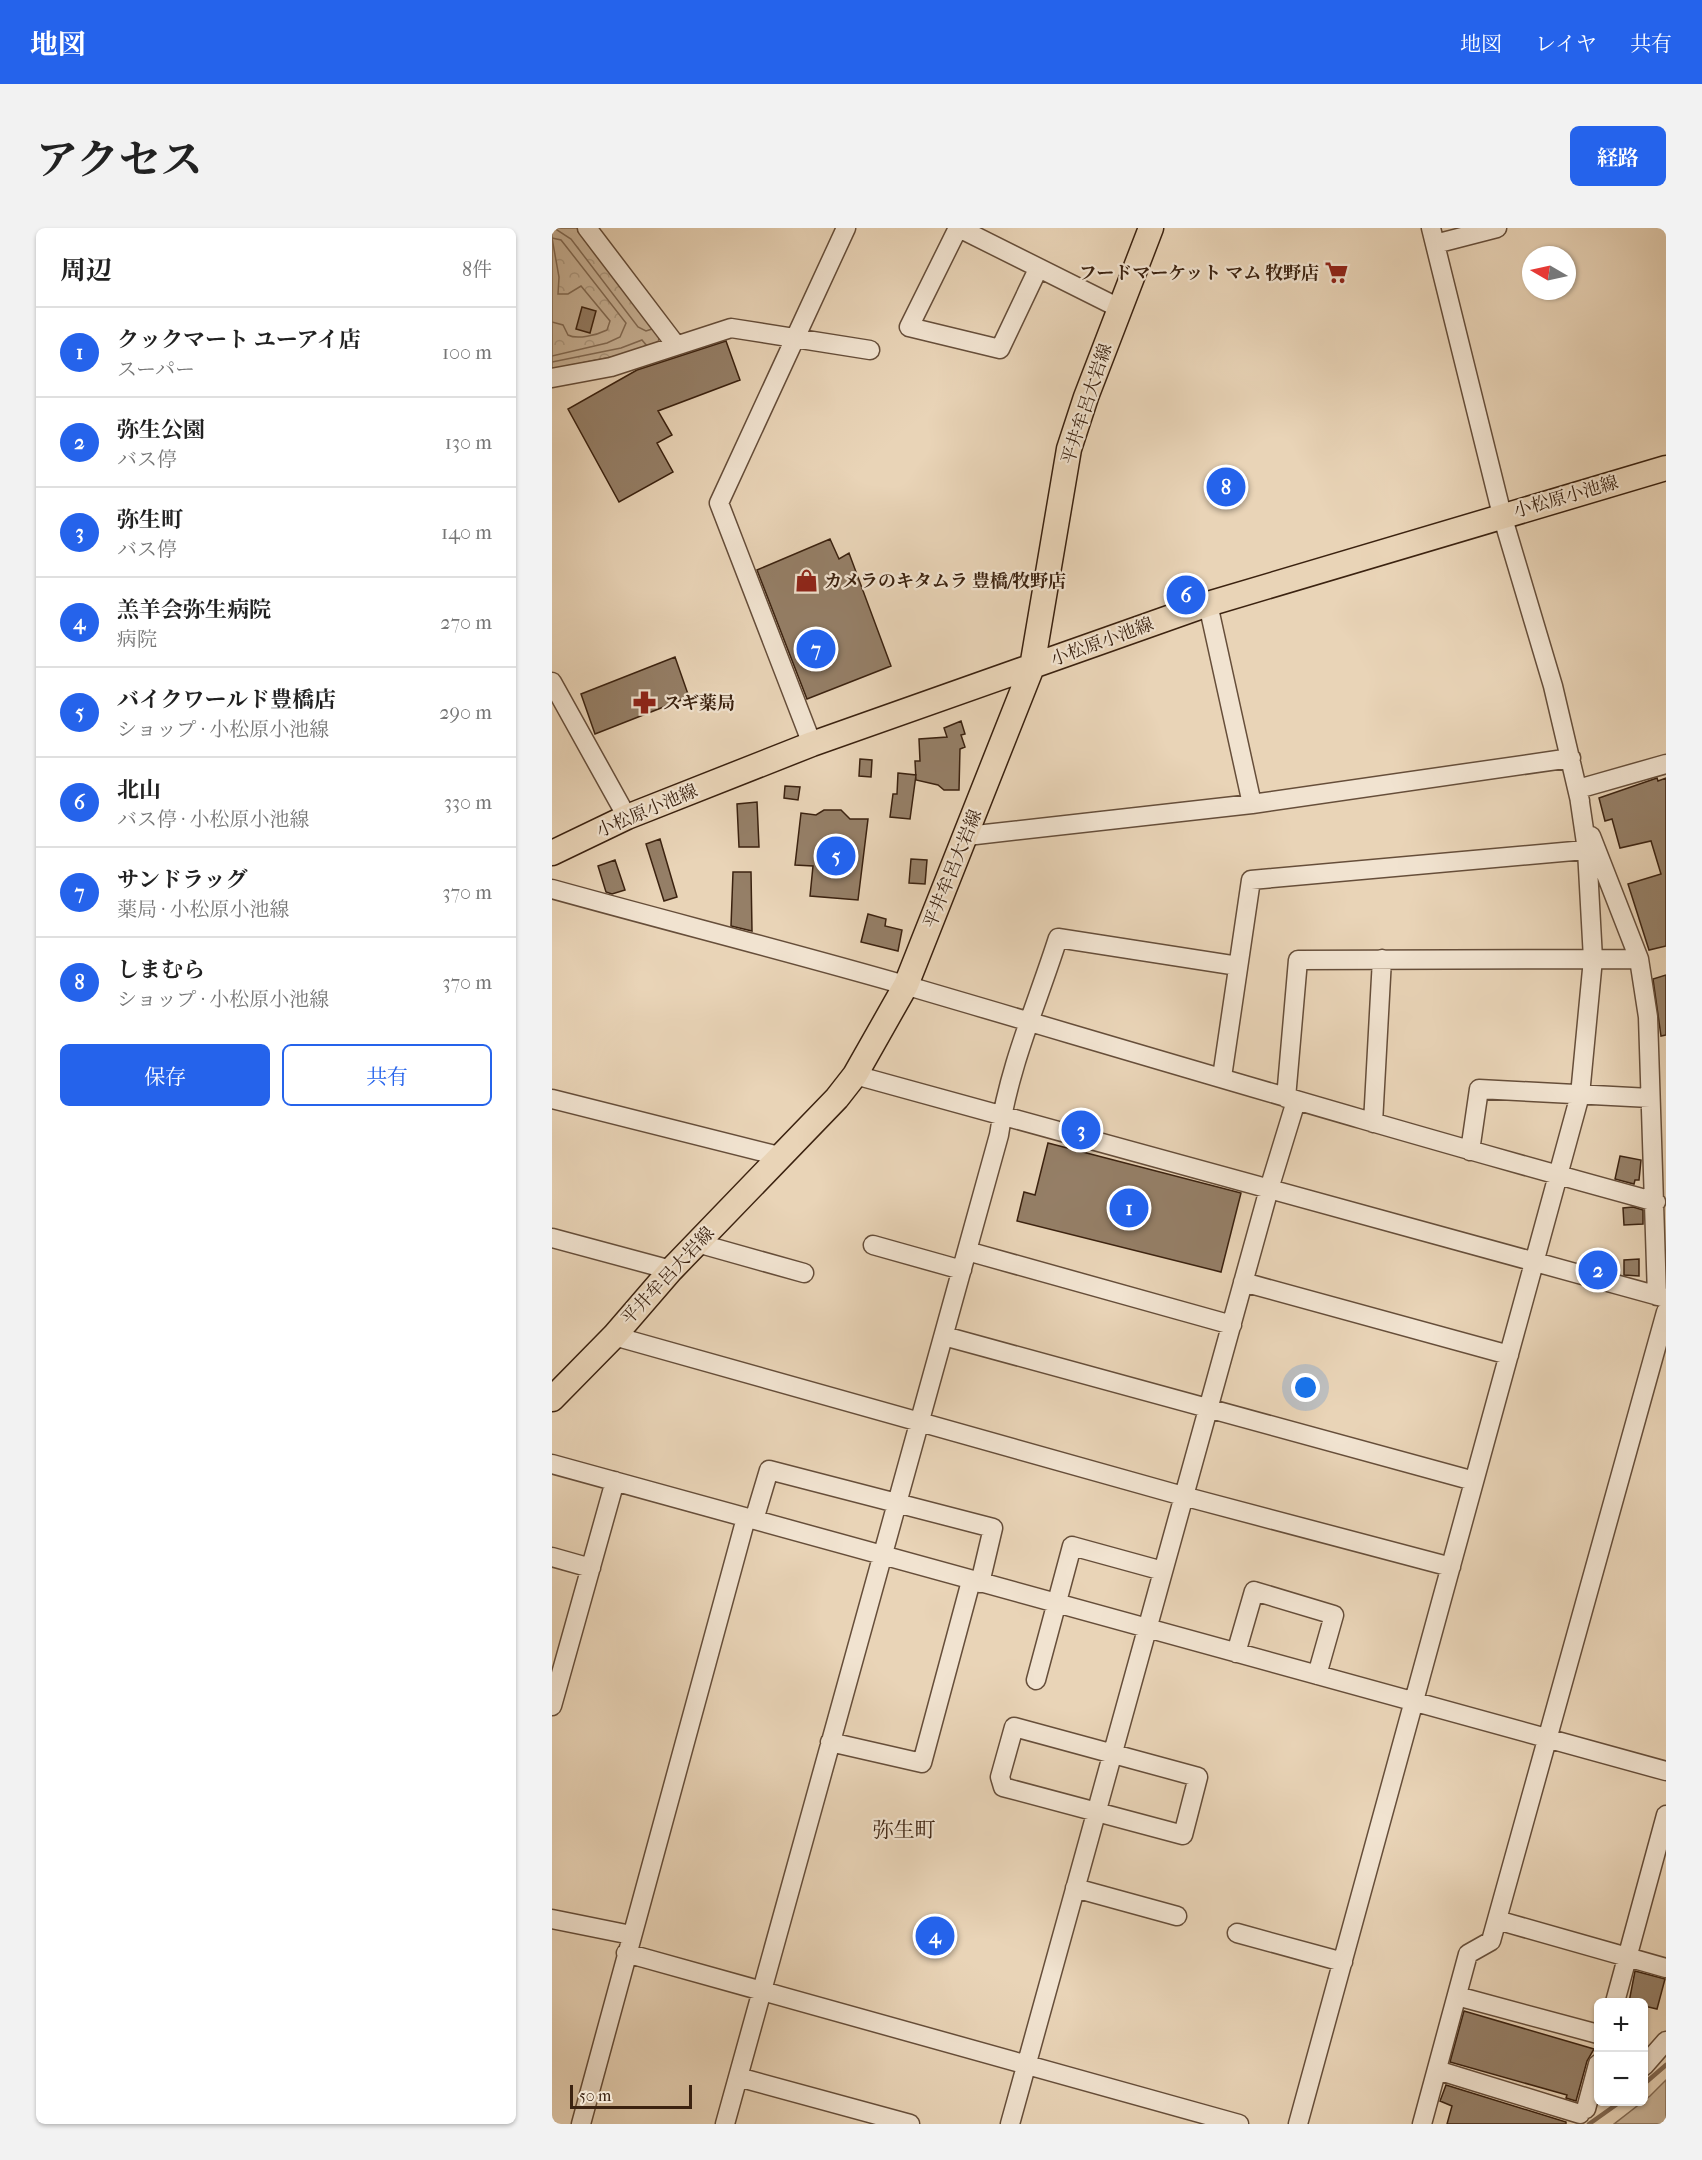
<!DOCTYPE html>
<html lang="ja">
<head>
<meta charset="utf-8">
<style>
	body { margin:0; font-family:"IM FELL French Canon","Noto Serif JP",serif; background:#f2f2f2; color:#222 }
	.controls { position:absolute; right:18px; bottom:18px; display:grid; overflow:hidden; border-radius:9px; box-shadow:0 2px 4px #0004 }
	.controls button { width:54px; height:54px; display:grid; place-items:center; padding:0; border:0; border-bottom:2px solid #e0e0e0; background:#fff; color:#222; font:30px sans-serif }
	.compass { position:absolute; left:970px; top:18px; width:54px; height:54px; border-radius:50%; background:#fff; box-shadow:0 2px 4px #0004; rotate:279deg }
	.scale { position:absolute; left:18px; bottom:15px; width:122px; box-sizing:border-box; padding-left:6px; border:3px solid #3b2210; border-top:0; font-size:16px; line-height:21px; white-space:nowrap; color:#3b2210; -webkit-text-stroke:4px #f1e3d0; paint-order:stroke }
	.you { position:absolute; left:754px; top:1160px; width:21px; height:21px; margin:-15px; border:4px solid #fff; border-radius:50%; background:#1a73e8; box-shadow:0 0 0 9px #1a73e833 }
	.badge { display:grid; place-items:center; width:39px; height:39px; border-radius:50%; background:#2563eb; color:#fff; font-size:20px; font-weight:700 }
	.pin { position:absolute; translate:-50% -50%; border:3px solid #fff; box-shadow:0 2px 6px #0006 }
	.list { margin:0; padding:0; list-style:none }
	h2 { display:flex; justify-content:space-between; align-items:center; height:78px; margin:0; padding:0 24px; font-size:26px }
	h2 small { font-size:20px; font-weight:400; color:#767676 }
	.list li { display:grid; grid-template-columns:39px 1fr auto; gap:18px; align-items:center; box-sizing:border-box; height:90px; padding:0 24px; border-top:2px solid #e0e0e0 }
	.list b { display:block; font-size:22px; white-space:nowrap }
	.list p { margin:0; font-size:20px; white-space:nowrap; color:#767676 }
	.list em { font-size:20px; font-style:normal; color:#767676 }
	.actions { display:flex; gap:12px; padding:18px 24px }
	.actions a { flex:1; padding:14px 0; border:2px solid #2563eb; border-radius:9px; text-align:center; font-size:21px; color:#2563eb }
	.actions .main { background:#2563eb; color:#fff }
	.map { position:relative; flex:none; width:1114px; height:1896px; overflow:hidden; border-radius:9px }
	header { display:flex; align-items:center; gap:36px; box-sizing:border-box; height:84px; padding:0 30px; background:#2563eb; color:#fff }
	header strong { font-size:28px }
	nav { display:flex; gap:33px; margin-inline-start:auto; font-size:21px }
	.intro { display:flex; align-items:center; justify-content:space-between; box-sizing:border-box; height:144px; padding:0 36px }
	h1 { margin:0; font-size:42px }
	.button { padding:15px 27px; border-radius:9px; background:#2563eb; color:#fff; font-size:21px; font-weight:700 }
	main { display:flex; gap:36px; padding:0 36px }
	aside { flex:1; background:#fff; border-radius:9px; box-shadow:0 2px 4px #0004 }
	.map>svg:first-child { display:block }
	.green { fill:#cbb69b; stroke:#836c56; stroke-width:1.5 }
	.forest { fill:url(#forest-crowns); stroke:#836c56; stroke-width:1.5 }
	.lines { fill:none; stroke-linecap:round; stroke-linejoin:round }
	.stream { stroke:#806852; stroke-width:4.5 }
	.building { fill:#957f67; stroke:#3b2210; stroke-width:1.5 }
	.minor-casing { stroke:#664e3a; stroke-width:21 }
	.major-casing { stroke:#3b2210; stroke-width:27 }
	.minor { stroke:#f1e3d0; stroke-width:18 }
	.major { stroke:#e9d4b7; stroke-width:24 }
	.labels { text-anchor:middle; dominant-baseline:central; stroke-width:4.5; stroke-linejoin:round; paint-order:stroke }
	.poi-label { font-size:18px; font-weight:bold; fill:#3b2210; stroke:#f1e3d0; text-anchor:start }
	.street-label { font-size:18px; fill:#3b2210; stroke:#f1e3d0 }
	.quarter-label { font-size:21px; fill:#3b2210; stroke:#f1e3d0 }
</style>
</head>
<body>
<header>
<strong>地図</strong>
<nav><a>地図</a><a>レイヤ</a><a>共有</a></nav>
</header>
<div class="intro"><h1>アクセス</h1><a class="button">経路</a></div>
<main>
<aside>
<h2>周辺<small>8件</small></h2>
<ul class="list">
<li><span class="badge">1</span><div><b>クックマート ユーアイ店</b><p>スーパー</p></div><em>100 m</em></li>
<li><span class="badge">2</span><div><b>弥生公園</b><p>バス停</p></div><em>130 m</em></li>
<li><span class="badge">3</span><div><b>弥生町</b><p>バス停</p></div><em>140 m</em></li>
<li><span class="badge">4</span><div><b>羔羊会弥生病院</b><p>病院</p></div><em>270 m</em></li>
<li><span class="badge">5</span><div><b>バイクワールド豊橋店</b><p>ショップ · 小松原小池線</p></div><em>290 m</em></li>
<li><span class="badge">6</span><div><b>北山</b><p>バス停 · 小松原小池線</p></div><em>330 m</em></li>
<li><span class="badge">7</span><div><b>サンドラッグ</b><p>薬局 · 小松原小池線</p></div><em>370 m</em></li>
<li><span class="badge">8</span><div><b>しまむら</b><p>ショップ · 小松原小池線</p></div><em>370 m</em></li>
</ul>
<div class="actions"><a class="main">保存</a><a>共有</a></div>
</aside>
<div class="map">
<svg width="1114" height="1896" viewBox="0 0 1114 1896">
	<defs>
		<pattern id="forest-crowns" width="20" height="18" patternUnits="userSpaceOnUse" patternTransform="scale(1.5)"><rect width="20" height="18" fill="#cbb69b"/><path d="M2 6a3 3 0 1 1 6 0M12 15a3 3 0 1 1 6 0" fill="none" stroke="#af9c84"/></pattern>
	</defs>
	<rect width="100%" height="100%" fill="#e9d4b7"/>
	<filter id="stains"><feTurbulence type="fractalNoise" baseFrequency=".00333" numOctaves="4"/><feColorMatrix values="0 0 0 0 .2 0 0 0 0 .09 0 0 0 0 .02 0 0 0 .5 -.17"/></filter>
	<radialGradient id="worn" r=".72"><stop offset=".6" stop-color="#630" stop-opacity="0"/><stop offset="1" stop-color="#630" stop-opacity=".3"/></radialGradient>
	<path class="green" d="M0,0H25L108,107L106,114L69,127L0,141Z
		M1114,1852V1896H1062L1098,1868Z"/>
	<path class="forest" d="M2,0H25L103,100L94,103L86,99L19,11Z
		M0,10L9,12L13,17L74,95L68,109L55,115L0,128V94L11,97L16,107C25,112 45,107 55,102L58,93L29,58L16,66H6L7,49Z
		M90,112L95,118L69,127L0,141V134L69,120Z"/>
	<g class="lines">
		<path class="stream" d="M1092,1856L1114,1837
			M1037,1896L1068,1874"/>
	</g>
	<path class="building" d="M30,79L44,83L38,105L24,101Z
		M174,113L188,152L106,183L120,207L105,215L121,244L67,274L16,181L85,142Z
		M278,311L287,331L297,325L339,438L255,471L205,342Z
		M123,429L137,469L43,506L29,466Z
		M409,493L413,506L409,507L413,519L408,521L407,562H392L386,557L364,552L363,533H368L367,511L395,509L392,500Z
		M308,531L320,532L319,549L307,548Z
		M346,545L364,547L358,591L338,589L341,566H345Z
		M1105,550L1106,553L1114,550V718L1097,722L1076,656L1109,646L1099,613L1068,620L1060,591L1053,593L1047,570Z
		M233,558L248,559L246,572L232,570Z
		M205,574L207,619H187L185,576Z
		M272,582H289L298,591H316L306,672L258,668L261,638L243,637L249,585L264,587Z
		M108,611L125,669L112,673L94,616Z
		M359,631L375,632L373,656L357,655Z
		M63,632L73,662L60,666L54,664L46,638Z
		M181,644H199L200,703L179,698Z
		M316,686L334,691L333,698L350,702L346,723L309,714Z
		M1114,747V807L1109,808L1101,751Z
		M496,915L689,965L669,1044L465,993L472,964L483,967Z
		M1068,928L1089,932L1087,952H1083L1082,956L1063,951Z
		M1081,979L1091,982V996L1072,997L1071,980Z
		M1087,1031V1048L1072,1047V1032Z
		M1083,1743L1113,1751L1105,1781L1092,1778V1774H1077Z
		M912,1783L1042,1821L1035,1833L1024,1873L1014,1870L1015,1867L898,1834Z
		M894,1857L1014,1894V1896H895L900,1878L888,1873Z"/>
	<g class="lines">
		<defs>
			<path id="minor" d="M35,0L124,117
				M406,0L357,99L448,121L486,41
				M407,0L567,80
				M879,0L950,287L1001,458L1028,573
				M883,16L945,0
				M0,150L59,139L179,100L318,122
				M656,376L700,576
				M0,454L75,589
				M260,516L167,275L294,0
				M415,608L700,576L1019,530
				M1039,608L1087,731L1096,789L1105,1068
				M0,661C119,694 238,724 356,758C605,831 854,906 1104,974
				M303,847L1114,1070
				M670,849L699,652L1044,621
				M734,870L746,732L1087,731
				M0,871L231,929
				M821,895L830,731
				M918,923L927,861L1098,870
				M0,1010L119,1042
				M145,1015L252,1045
				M321,1017L410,1042
				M415,1023L680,1097
				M691,1054L957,1127
				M62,1108L631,1268L899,1339
				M392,1108L922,1253
				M0,1236L1114,1543
				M202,1292L217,1242L441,1300L428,1355
				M0,1329L39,1340
				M684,1425L702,1363L782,1387L765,1447
				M484,1452L520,1318L611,1343
				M0,1478L63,1253
				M462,1499L646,1549L631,1607L451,1559L448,1549Z
				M278,1514L370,1535L419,1353
				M523,1660L625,1688
				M0,1691L79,1707
				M945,1692L1114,1740
				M685,1705L791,1734
				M74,1725L687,1896
				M905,1768L1046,1806
				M1063,1774L1114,1587
				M1092,1838L1114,1813
				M885,1842L1028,1886
				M186,1849L358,1896
				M1034,1881L1046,1836
				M29,1896L194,1290
				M173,1896L447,907C457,838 485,776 506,710L686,738
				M458,1896L717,961L744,873
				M746,1896L1028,867L1041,731L1035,622L1026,561L1114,536
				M870,1896L916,1726L939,1713L1114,1084"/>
			<path id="major" d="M0,625L75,589L260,516L656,376L1114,240
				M0,1171L62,1108L119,1042L285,870L303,847L354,757L480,439L517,221L534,169L599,0"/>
		</defs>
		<use href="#minor" class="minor-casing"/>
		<use href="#major" class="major-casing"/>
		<use href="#minor" class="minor"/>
		<use href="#major" class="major"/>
	</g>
	<defs>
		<symbol id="supermarket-bare" viewBox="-9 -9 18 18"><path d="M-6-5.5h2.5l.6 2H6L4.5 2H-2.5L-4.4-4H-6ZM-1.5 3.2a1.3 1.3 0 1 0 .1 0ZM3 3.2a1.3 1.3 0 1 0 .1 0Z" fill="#8f2418" stroke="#f1e3d0" stroke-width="2.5" paint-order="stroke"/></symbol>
		<symbol id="shop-bare" viewBox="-9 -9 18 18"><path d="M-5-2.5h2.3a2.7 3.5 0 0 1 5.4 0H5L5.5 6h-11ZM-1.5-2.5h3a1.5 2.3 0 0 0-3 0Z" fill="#8f2418" stroke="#f1e3d0" stroke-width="2.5" paint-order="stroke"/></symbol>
		<symbol id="pharmacy-bare" viewBox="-9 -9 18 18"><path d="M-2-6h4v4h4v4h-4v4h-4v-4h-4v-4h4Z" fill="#8f2418" stroke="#f1e3d0" stroke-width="2.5" paint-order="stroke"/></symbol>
	</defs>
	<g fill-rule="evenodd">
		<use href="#supermarket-bare" x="768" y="28" width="33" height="33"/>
		<use href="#shop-bare" x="238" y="336" width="33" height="33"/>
		<use href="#pharmacy-bare" x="76" y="458" width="33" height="33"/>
	</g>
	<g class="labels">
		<g class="poi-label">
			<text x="767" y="45" text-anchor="end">フードマーケット マム 牧野店</text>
			<text x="272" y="353">カメラのキタムラ 豊橋/牧野店</text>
			<text x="111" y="475">スギ薬局</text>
		</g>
		<g class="street-label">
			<text transform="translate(535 176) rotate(-72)">平井牟呂大岩線</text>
			<text transform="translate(1014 269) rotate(-16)">小松原小池線</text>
			<text transform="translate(550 414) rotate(-20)">小松原小池線</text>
			<text transform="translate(95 583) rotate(-23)">小松原小池線</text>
			<text transform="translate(401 641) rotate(-68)">平井牟呂大岩線</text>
			<text transform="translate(116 1048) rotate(-47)">平井牟呂大岩線</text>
		</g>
		<g class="quarter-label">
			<text x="352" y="1602">弥生町</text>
		</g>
	</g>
	<rect width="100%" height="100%" filter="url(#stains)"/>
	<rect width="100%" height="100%" fill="url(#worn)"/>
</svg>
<div class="controls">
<button>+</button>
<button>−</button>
</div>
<svg class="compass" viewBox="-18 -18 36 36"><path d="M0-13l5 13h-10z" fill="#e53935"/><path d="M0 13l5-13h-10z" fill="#767676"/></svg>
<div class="scale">50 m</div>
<div class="you"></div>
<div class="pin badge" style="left:577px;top:980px">1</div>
<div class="pin badge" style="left:1046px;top:1042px">2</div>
<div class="pin badge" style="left:529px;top:902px">3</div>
<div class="pin badge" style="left:383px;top:1708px">4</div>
<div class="pin badge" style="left:284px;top:628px">5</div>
<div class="pin badge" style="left:634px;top:367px">6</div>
<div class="pin badge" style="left:264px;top:421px">7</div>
<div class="pin badge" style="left:674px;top:259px">8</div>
</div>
</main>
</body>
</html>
